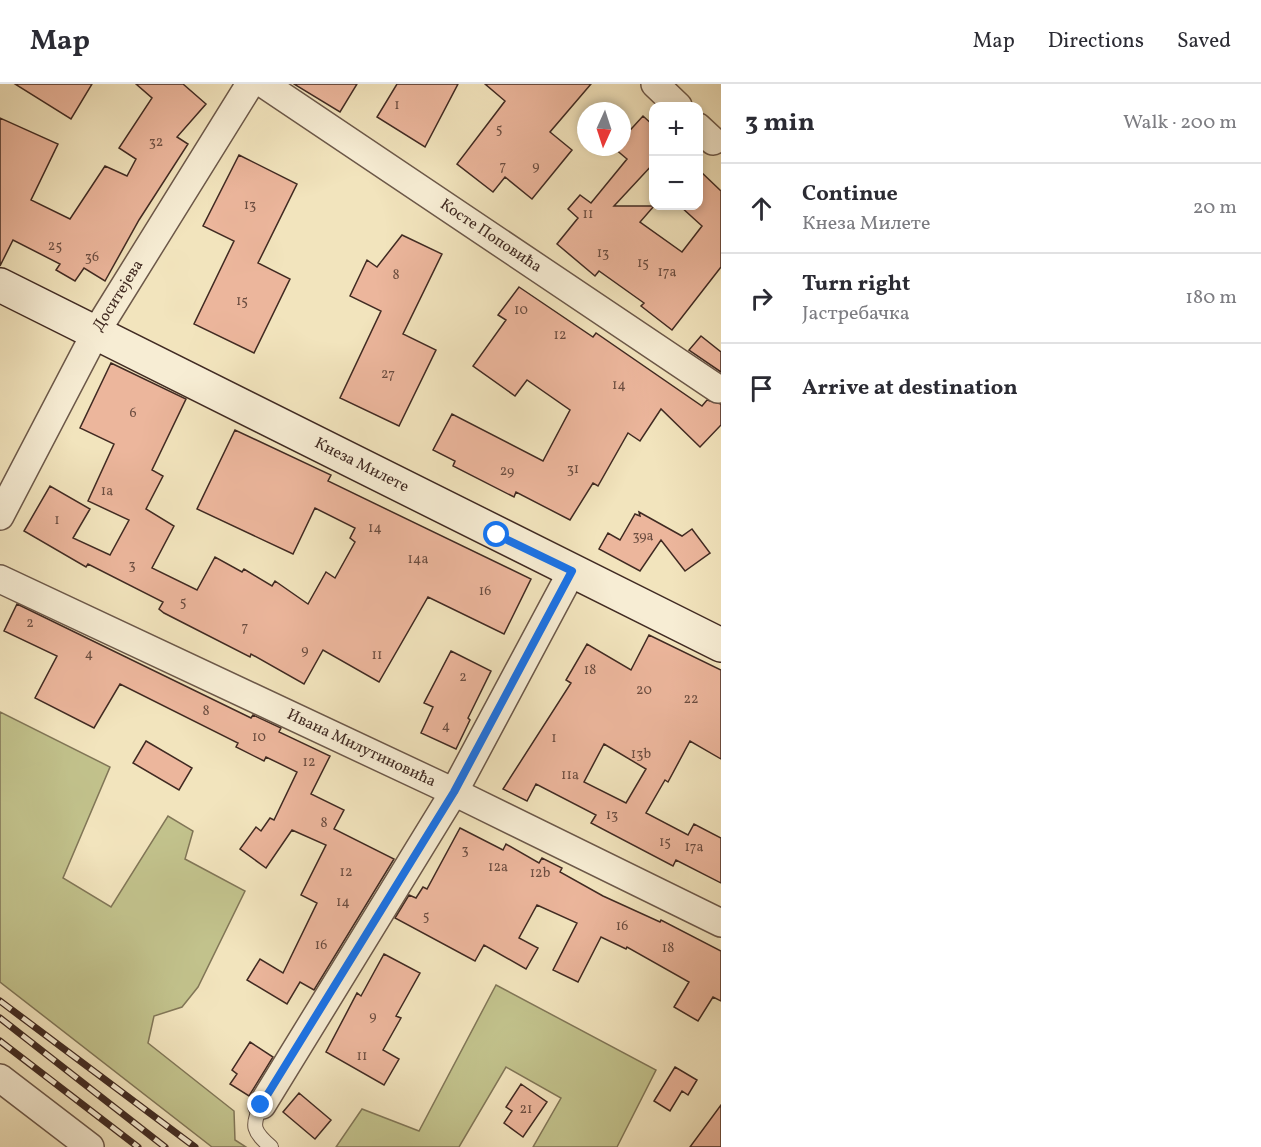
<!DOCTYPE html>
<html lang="en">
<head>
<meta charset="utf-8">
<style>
	body { margin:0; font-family:Vollkorn,serif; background:#f7f7f7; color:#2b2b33 }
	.controls { position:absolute; right:18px; top:18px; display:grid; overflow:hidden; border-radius:12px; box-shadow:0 3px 9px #0003 }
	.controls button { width:54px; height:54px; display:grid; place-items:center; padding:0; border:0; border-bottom:2px solid #e1e1e2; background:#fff; color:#2b2b33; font:30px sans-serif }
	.compass { position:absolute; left:577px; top:18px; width:54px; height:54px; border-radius:50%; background:#fff; box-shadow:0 3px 9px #0003; rotate:183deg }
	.stop { position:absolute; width:18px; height:18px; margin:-14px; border:4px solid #1a73e8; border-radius:50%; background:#fff }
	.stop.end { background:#1a73e8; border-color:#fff; box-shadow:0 2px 6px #0008 }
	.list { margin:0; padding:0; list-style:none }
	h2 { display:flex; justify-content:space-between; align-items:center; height:78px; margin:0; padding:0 24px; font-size:26px }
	h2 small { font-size:20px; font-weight:400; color:#7c7c81 }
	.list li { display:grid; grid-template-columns:39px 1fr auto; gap:18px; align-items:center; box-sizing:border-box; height:90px; padding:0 24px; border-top:2px solid #e1e1e2 }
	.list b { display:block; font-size:22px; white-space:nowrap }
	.list p { margin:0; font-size:20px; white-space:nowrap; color:#7c7c81 }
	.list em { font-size:20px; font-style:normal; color:#7c7c81 }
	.icon { flex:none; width:33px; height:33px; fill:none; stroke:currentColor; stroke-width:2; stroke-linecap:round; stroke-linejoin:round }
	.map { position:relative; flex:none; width:721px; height:1063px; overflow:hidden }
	header { display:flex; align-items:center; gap:36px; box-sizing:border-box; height:84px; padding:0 30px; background:#fff; border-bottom:2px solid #e1e1e2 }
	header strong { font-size:28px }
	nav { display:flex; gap:33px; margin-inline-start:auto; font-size:21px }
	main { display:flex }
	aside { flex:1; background:#fff }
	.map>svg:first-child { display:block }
	.green { fill:#c2c28c; stroke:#817657; stroke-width:1.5 }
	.building { fill:#ecb69c; stroke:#402a22; stroke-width:1.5; fill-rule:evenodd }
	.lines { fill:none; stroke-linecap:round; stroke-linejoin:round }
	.lane-casing { stroke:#6c5849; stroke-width:16 }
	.street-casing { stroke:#6c5849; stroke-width:30 }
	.secondary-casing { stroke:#402a22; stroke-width:36 }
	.lane { stroke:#f7edd4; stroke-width:14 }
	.street { stroke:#f7edd4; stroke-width:27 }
	.secondary { stroke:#f7edd4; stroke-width:33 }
	.rail-casing { stroke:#402a22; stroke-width:7 }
	.rail { stroke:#f7edd4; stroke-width:4.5; stroke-dasharray:14; stroke-linecap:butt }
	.route { stroke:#1a73e8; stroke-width:8 }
	.labels { text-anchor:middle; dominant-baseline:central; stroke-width:5; stroke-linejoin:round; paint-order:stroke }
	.number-label { font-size:14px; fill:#6b4d40 }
	.street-label { font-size:16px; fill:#402a22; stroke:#f7edd4 }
</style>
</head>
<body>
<header>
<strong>Map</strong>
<nav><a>Map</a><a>Directions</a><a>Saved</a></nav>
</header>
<main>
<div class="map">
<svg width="721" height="1063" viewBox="0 0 721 1063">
	<rect width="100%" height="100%" fill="#f2e4bd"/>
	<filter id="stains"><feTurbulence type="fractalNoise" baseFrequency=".00333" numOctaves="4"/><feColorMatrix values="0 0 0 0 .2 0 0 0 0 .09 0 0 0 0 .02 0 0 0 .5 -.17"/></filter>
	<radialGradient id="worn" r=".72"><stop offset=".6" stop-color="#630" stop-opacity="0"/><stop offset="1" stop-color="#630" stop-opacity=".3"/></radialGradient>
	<path class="green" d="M0,628L110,683L63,794L111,823L168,732L193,747L185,775L245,807L198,903L182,923L154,932L148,959L234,1027L235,1056L246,1063H212L0,898Z
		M496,901L656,986L617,1063H533L561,1014L506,983L459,1063H336L362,1025L419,1047Z"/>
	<path class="building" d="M15,0H92L71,35Z
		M136,0H183L206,20L177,53L188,60L139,136L105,197L84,184L75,197L56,186L60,180L13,156L0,182V34L58,60L31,116L70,135L105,82L127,92L136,75L119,64L152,14Z
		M294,0H357L340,28Z
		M397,0H458L425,63L377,33Z
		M485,0H591L550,48L572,66L532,115L505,93L493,108L457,80L505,17Z
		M643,32L654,42V79L614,122H654L640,138L682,168L702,142L680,122H699V86L721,107V183L672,246L641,222L644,219L599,187L595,192L557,160L578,134L568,125L580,111L591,119L627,75L614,64L622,63V55Z
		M239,71L297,100L258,179L290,195L254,269L194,240L234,157L203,142Z
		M402,151L442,170L403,250L436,266L399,342L340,314L381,227L350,212L367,176L377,183Z
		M519,203L593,253L596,249L702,322L707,316L721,320V341L700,363L661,325L640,357L628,349L598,402L593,399L570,436L516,408L514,413L453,382L455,377L433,366L452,330L543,377L570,326L527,296L515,312L473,282L506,236L498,231Z
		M701,252L721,268V288L689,266Z
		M111,279L186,315L152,386L163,392L146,425L174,442L152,484L197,506L215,473L242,488L244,485L272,502L275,497L308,520L326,488L335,494L355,458L350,454L355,444L315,424L293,470L197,425L235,346L331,391L328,397L531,495L504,550L428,513L379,598L323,566L304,600L251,570L250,573L164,529L159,525L163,518L88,480L86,483L24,447L50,402L90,425L73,454L110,471L129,436L88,417L114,360L80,344Z
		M639,428L682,452L692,445L710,469L685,487L661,456L640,487L599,465L608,449L620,456L635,430L640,432Z
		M17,520L251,634L253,631L281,644L279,648L330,672L311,710L344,726L334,745L394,775L314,906L300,898L287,920L247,896L260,875L283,889L317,819L301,811L326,761L292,746L266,784L240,765L256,743L261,747L270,734L274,736L297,688L266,673L264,677L236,663L238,659L120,600L94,644L35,614L57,572L4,547Z
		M649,551L721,586V675L690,657L668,698L665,696L646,729L688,751L694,740L721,754V799L676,776L673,782L591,739L596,731L536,700L527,717L503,705L571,599L566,596L587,560L631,586ZM604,660L646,685L626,719L584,698Z
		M451,567L491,587L468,634L470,636L456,665L421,649L433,623L424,619Z
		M146,657L192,684L179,706L133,679Z
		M460,744L503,766L506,760L539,779L542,774L562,784L560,788L603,812L660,838L661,836L721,867V917L713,913L698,937L674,923L689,898L627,863L626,865L601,853L578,898L553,886L577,839L537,821L519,854L538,864L526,885L484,861L475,877L395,834L409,811L416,814L423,803L427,805Z
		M384,870L420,889L396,932L401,934L383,966L399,975L384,1001L326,968L357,909L361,912Z
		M250,958L273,973L249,1012L230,1000L237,990L232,986Z
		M675,983L697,996L688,1011L682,1007L670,1027L654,1017Z
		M521,1000L547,1018L523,1053L504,1039L512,1027L506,1023Z
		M299,1009L331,1036L315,1055L283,1028Z
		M721,1021V1063H690Z"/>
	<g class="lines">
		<defs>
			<path id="lane" d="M262,1021C250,1042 254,1048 271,1063"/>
			<g id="street">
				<path id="s1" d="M264,0L718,305"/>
				<path d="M655,0L678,22"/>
				<path d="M698,43L713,57"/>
				<path id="s2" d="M0,432L96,248L250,0"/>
				<path id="s3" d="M0,495L454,708L721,839"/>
				<path d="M0,994L90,1063"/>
				<path d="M262,1021L454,708L572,487"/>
			</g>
			<g id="secondary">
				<path id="s4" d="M0,201L721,561"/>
			</g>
		</defs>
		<use href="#lane" class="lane-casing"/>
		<use href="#street" class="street-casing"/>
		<use href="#secondary" class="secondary-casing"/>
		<use href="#lane" class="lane"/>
		<use href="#street" class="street"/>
		<use href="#secondary" class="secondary"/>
		<defs>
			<path id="rail" d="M0,917L195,1063
				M0,934L165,1063
				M0,957L138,1063"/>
		</defs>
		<use href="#rail" class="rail-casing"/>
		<use href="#rail" class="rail"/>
	</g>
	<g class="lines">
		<path class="route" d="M261,1021L454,708L572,487L497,451"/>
	</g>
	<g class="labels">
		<g class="number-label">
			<text x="397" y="21">1</text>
			<text x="499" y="45">5</text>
			<text x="156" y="58">32</text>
			<text x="503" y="82">7</text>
			<text x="536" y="82">9</text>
			<text x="250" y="121">13</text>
			<text x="588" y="130">11</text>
			<text x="55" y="162">25</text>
			<text x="603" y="169">13</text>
			<text x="92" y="173">36</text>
			<text x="643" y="179">15</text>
			<text x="667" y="188">17a</text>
			<text x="396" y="191">8</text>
			<text x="242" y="217">15</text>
			<text x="521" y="226">10</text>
			<text x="560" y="251">12</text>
			<text x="388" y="290">27</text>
			<text x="619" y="301">14</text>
			<text x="133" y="329">6</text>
			<text x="573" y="385">31</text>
			<text x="507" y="387">29</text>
			<text x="107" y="407">1a</text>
			<text x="57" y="436">1</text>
			<text x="375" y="444">14</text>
			<text x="643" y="452">39a</text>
			<text x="418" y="475">14a</text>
			<text x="132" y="481">3</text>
			<text x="485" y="507">16</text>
			<text x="183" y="518">5</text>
			<text x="30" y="539">2</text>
			<text x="245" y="543">7</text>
			<text x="305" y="566">9</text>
			<text x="89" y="570">4</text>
			<text x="377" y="571">11</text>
			<text x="590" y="586">18</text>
			<text x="463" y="593">2</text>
			<text x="644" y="606">20</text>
			<text x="691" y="615">22</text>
			<text x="206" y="627">8</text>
			<text x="446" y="642">4</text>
			<text x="259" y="653">10</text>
			<text x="554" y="654">1</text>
			<text x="641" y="670">13b</text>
			<text x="309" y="678">12</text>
			<text x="570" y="691">11a</text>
			<text x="612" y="731">13</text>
			<text x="324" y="739">8</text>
			<text x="665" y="758">15</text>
			<text x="694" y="763">17a</text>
			<text x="465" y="766">3</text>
			<text x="498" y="783">12a</text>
			<text x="346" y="788">12</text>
			<text x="540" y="789">12b</text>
			<text x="343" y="818">14</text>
			<text x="426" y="832">5</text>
			<text x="622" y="842">16</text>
			<text x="321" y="861">16</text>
			<text x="668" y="864">18</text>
			<text x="373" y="932">9</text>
			<text x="362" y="972">11</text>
			<text x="526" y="1025">21</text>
		</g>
		<g class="street-label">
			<text stroke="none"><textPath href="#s1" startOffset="273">Косте Поповића</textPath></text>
			<text stroke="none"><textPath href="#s2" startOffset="250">Доситејева</textPath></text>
			<text stroke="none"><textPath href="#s4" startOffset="404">Кнеза Милете</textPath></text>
			<text stroke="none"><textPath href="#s3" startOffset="399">Ивана Милутиновића</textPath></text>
		</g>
	</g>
	<rect width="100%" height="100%" filter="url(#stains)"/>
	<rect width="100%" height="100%" fill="url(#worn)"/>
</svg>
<div class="controls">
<button>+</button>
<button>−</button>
</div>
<svg class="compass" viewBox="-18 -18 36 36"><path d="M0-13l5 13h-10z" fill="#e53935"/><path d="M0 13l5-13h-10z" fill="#7c7c81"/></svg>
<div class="stop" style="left:497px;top:451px"></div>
<div class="stop end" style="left:261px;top:1021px"></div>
</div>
<aside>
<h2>3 min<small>Walk · 200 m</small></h2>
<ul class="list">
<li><svg class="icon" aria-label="ahead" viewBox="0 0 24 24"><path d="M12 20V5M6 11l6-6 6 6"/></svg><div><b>Continue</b><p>Кнеза Милете</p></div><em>20 m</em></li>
<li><svg class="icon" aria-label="right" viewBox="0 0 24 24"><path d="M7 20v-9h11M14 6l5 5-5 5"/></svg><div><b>Turn right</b><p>Јастребачка</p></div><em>180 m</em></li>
<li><svg class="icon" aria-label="arrive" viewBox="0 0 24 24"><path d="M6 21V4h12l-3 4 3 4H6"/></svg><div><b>Arrive at destination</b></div></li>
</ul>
</aside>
</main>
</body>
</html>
